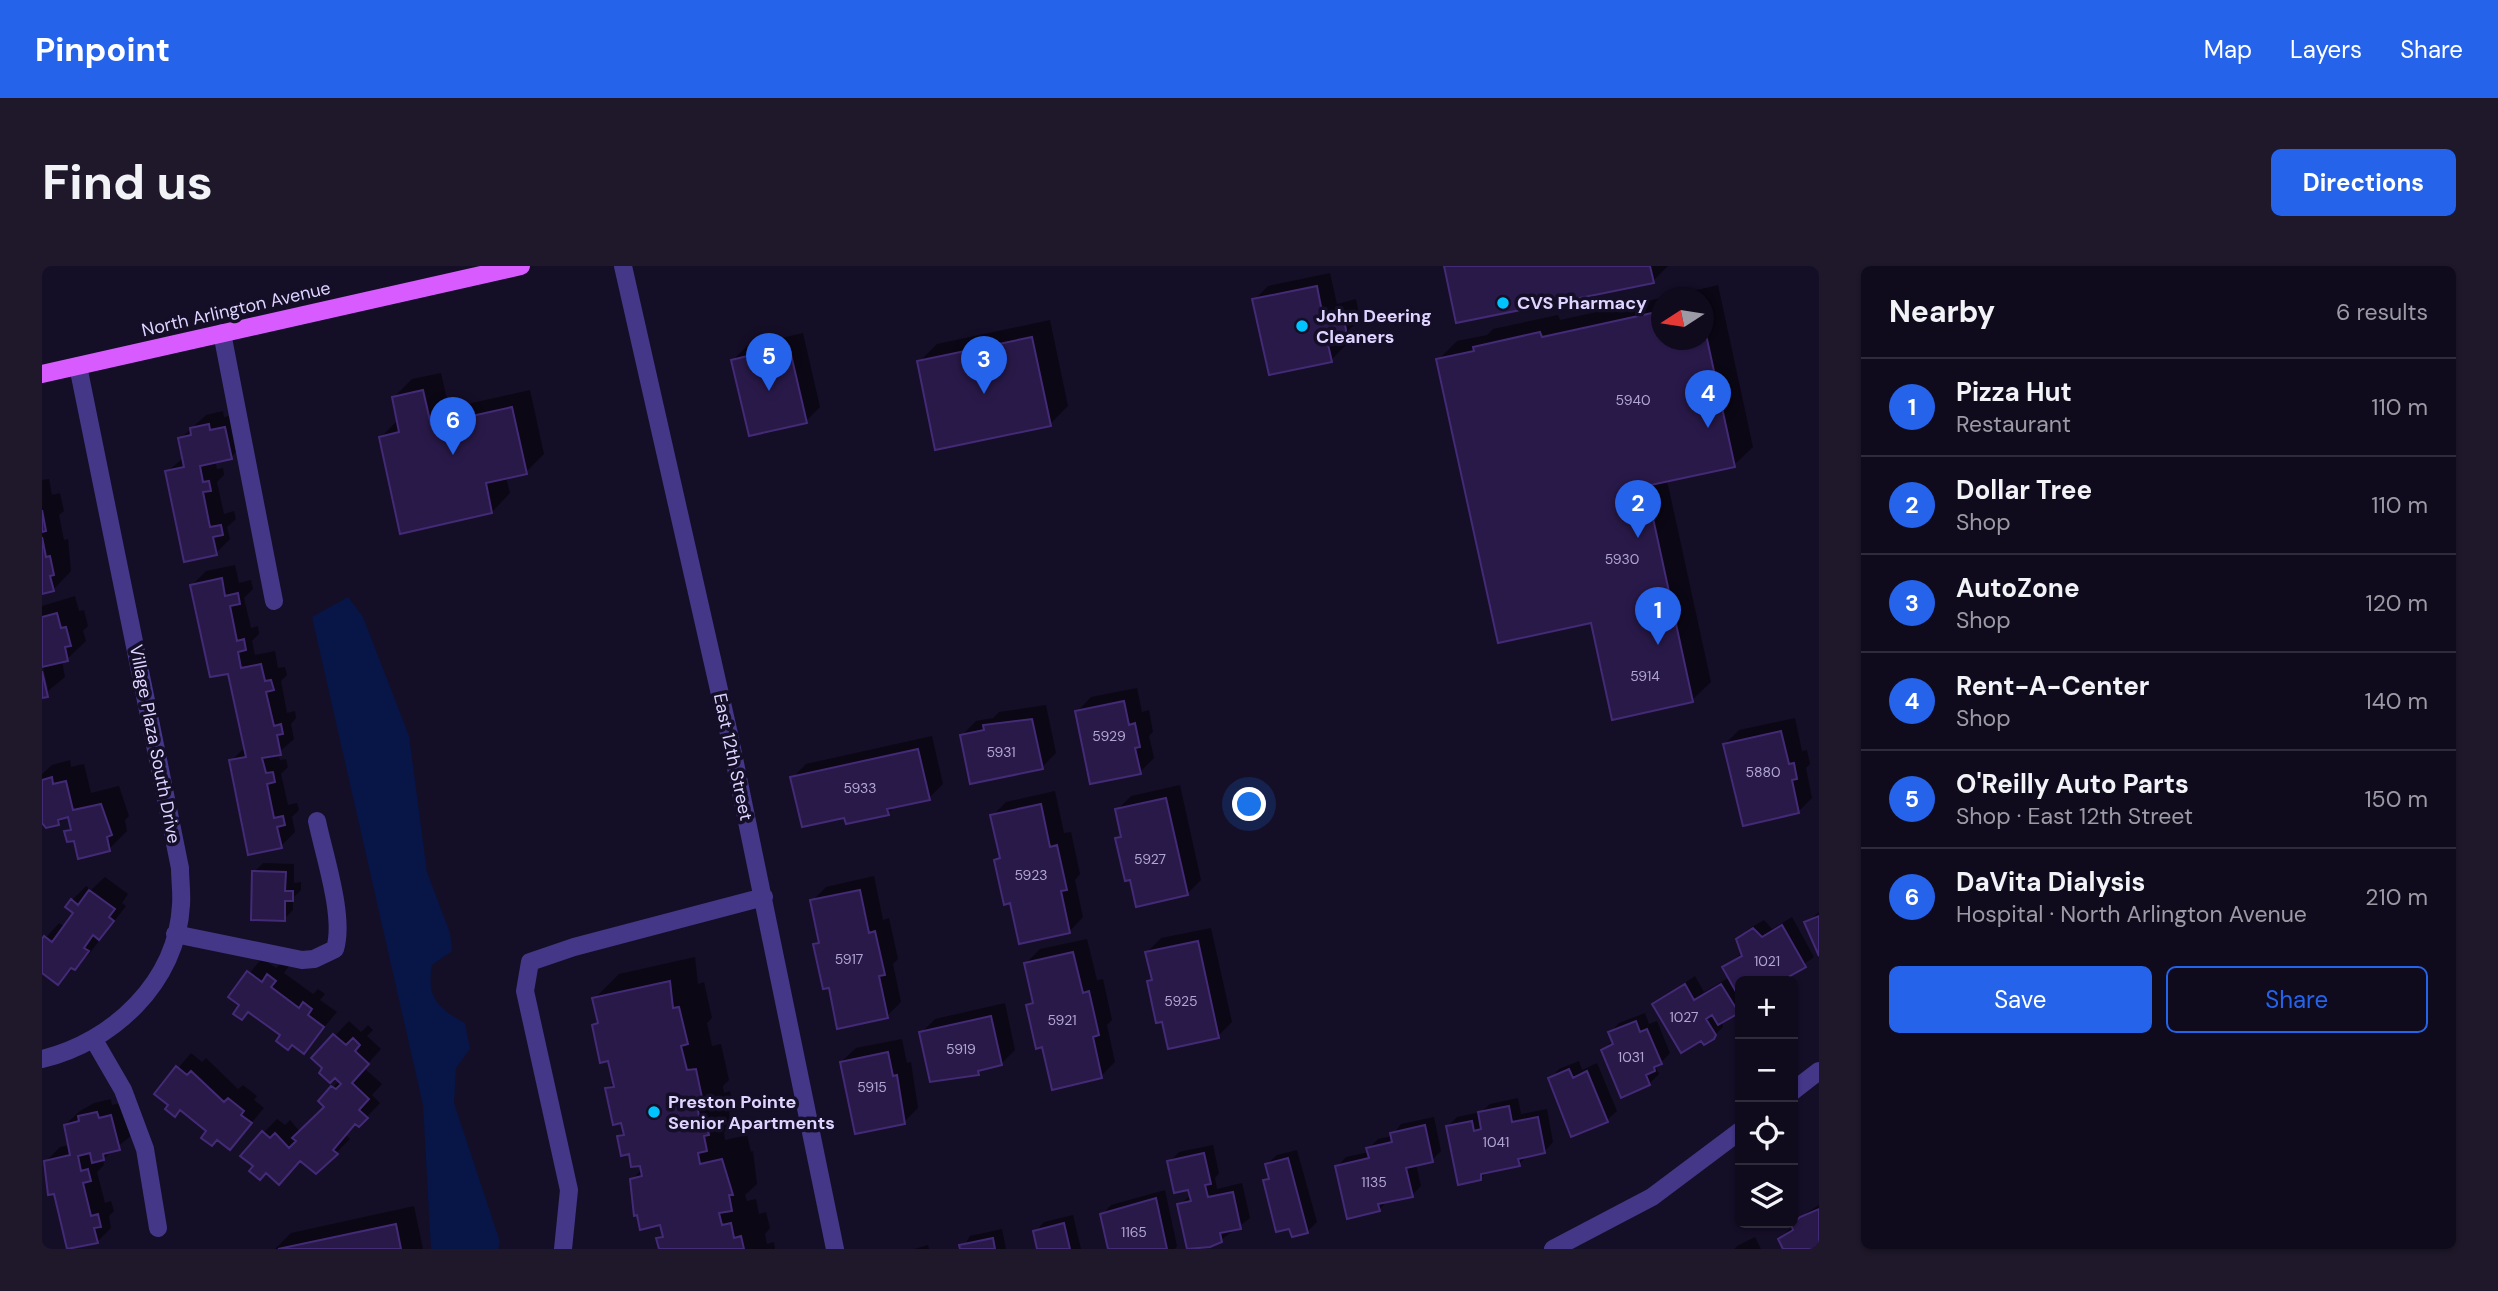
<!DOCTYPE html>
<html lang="en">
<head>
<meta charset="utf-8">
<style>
	body { margin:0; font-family:"DM Sans",sans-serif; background:#1e182a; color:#f1f3f6 }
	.controls { position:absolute; right:21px; bottom:21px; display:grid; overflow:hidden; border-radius:10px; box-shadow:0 2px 5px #0004 }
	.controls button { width:63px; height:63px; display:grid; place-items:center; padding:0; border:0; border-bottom:2px solid #302b3b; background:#100a1d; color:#f1f3f6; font:35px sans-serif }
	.compass { position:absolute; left:1609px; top:21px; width:63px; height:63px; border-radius:50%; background:#100a1d; box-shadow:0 2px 5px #0004; rotate:258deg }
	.you { position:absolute; left:1208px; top:539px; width:24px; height:24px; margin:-18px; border:5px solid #fff; border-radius:50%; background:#1a73e8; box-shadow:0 0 0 10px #1a73e833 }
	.badge { display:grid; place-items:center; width:46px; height:46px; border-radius:50%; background:#2563eb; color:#fff; font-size:23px; font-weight:700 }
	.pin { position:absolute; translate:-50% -58px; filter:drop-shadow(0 2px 4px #0008) }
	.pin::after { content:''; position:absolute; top:37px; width:24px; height:21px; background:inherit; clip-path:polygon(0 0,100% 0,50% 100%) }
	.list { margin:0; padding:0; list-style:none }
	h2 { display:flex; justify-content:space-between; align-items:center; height:91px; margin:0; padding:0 28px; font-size:30px }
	h2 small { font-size:23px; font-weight:400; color:#9c9aa4 }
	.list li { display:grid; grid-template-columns:46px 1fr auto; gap:21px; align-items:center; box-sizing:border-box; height:98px; padding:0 28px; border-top:2px solid #302b3b }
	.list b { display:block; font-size:26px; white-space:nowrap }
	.list p { margin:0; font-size:23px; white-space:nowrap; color:#9c9aa4 }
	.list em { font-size:23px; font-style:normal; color:#9c9aa4 }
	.actions { display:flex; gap:14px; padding:21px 28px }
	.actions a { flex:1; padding:16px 0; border:2px solid #2563eb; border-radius:10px; text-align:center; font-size:24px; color:#2563eb }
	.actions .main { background:#2563eb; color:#fff }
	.icon { flex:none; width:38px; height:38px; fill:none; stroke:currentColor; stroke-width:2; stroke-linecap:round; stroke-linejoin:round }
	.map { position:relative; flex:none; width:1777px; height:983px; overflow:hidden; border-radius:10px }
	header { display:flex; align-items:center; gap:42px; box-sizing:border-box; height:98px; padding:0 35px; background:#2563eb; color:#fff }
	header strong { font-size:33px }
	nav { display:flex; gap:38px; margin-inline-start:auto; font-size:24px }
	.intro { display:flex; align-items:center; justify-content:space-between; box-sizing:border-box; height:168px; padding:0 42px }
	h1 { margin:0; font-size:49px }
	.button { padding:18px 32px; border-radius:10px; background:#2563eb; color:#fff; font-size:24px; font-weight:700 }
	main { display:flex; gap:42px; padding:0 42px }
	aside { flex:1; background:#100a1d; border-radius:10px; box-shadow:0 2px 5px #0004 }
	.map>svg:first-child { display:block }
	.water { fill:#071646 }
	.shadow { fill:#0007 }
	.building { fill:#291949; stroke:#432a76; stroke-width:2 }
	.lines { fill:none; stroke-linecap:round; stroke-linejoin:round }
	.minor { stroke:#443788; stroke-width:18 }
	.major { stroke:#d75bff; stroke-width:18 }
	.poi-dot { fill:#00c4ff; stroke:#150e27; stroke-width:2.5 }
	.labels { text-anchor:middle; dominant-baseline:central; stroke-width:7; stroke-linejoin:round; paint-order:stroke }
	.number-label { font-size:14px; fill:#b1a5d2 }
	.poi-label { font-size:18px; font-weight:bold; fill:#ded4ff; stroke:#150e27; text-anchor:start }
	.street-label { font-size:18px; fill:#ded4ff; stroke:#150e27 }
</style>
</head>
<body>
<header>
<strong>Pinpoint</strong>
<nav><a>Map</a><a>Layers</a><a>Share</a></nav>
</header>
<div class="intro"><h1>Find us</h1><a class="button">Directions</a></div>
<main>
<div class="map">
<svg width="1777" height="983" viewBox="0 0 1777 983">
	<rect width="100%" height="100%" fill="#150e27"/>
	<path class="water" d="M306,331L321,351L367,470L385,606L408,667L410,685L390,699C384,732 396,742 423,757L428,783L414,802L412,837L458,976L456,983H389L381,839L270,351Z"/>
	<path class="shadow" d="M1404,0H1626L1611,15Z
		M1288,7L1295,38L1314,33L1318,54L1301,69L1303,80L1289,94L1212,34L1226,20Z
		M1676,19L1711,181L1692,199L1625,214L1669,416L1650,434L1550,355L1396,94L1415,75L1445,69L1451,63L1516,49L1518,54L1619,32V74H1661V32H1620Z
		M1008,54L1026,140L1008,158L877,96L895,78Z
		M761,67L778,141L764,155L691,94L705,80Z
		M399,107L407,142L488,124L502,188L484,206L464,211L468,227L450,246L339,171L356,154L351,132L370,113Z
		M181,145L182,151L197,148L203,177L189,191L173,195L175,203L181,202L182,209L175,216L182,248L192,245L194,253L185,261L188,273L174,287L125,206L142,191L138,173L164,149Z
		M7,213L10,229L18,227L22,245L17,249L22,274L26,273L29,305L11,324L0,326V214Z
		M193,299L197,317L209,314L211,323L202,332L209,362L216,360L217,368L210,375L213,389L233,385L236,402L243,401L245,409L239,415L245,447L253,445L254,452L249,458L252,473L236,487L238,494L244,493L246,501L239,508L246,539L255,537L257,544L250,551L253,566L239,580L189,495L203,481L187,406L150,319L164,305Z
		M33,330L37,345L42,344L46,360L41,365L44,375L25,393L20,395L23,411L0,430V413L2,423H6L0,397V340Z
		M1095,422L1100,446L1107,444L1111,466L1107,470L1112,492L1098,506L1035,446L1049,431Z
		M1004,439L1014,487L1000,501L920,469L934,455L951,452L957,446Z
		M1753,452L1760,485L1765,484L1768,498L1764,502L1770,532L1756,546L1683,478L1697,464Z
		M890,470L901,518L887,532L854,539L846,547L804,550L750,512L764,498Z
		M28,494L29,501L42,498L49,527L77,520L87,550L83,554L85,565L67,583L33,572L24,566L30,560L28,549L16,557L0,555V508L10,499Z
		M1138,519L1159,614L1145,628L1089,612L1075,573L1080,568L1075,544L1089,530Z
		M1013,525L1022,567L1029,566L1038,608L1033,614L1041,651L1027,666L969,635L954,594L959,589L950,550L964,536Z
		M221,597L252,598V617L259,616V624L251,632V644L242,653L212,606Z
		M832,610L841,654L847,652L856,693L851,698L859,736L845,750L788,720L773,679L778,674L770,635L784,621Z
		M63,611L86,628L80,637L84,640L47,688L16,717L0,705V676L17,657L23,661L34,647L30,634L44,620L49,624Z
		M1777,646V686L1764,657Z
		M1750,651L1772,691L1738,715H1698V743L1680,755L1681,761L1671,771L1612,738L1653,710L1662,726L1688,711L1682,701L1700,687L1696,673L1705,664L1722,654L1730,663Z
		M1169,662L1190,756L1176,770L1121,754L1107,716L1111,712L1105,686L1119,672Z
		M1045,673L1055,714L1061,713L1070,754L1065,759L1073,796L1059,810L1001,779L986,739L992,734L984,697L998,683Z
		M653,691L656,718L662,716L670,752L665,757L670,780L679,778L687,814L681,820L682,827L688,825L692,842L687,846L689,858L682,866L683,874L705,869L709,886L711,885L715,918L703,929L705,935L714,933L717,948L724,946L728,962L723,968L725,978L732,976L733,983H617L616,973L622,967L620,957L590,914L600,903L599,898L577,871L582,865L565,823L572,816L567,793L552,759L557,754L552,733L577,708Z
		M220,692L234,702L241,696L247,700L242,707L271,728L276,723L283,728L278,734L295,746L262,785L208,745L200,752V738L189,730Z
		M963,737L973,784L959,798L916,811L879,767L893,753Z
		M1603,747L1607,758L1615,755L1628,787L1614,802L1617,808L1607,818L1561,784L1571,774L1568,767L1577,757Z
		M307,755L319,766L326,759L331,764L325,770L339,783L322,802L340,818L330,829L338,837L317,859L314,856L304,869L308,873L294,887L259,893L224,905L213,900L221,867L235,853L243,859L248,854L258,866L284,841L278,835L298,814L272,792Z
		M860,773L865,797L869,796L876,842L862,856L799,796L814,782Z
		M149,787L160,796L164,792L196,823L201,819L215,830L212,834L222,842L188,882L139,842L115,827Z
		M1537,795L1540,804L1555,797L1575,845L1565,854L1530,868L1508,813L1517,803Z
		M1476,832L1479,848L1505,843L1511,876L1502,886L1486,889L1477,898L1446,905L1439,912L1406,860L1415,851L1439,846L1448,838Z
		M69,833L70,839L83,836L91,868L61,893L62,899L55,906L63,937L69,935L72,945L67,950L69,962L55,976L14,926L8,927L4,895L18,881L28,879L23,859L38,845L52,837Z
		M1392,851L1399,885L1390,894L1374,898L1379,920L1370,929L1346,934L1337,944L1295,901L1304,891L1327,886L1326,883L1336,873L1350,870L1359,858Z
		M1171,879L1177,907L1173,912L1175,923L1200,917L1208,952L1179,974L1147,983L1137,939L1149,929L1147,922L1127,896L1137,886Z
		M1255,884L1275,956L1265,966L1223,915L1228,910L1225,898L1235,889Z
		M1123,924L1135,980L1133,983H1068L1060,949L1069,939Z
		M1777,939V983H1743L1738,973L1760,950Z
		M372,940L381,983H233L249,967Z
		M1031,949L1039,983H997L993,966L1002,956Z
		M960,963L964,983H920L928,970Z
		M1713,971L1719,983H1692L1695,980Z
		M886,979L887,983H872Z"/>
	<path class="building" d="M1402,0H1608L1612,17L1414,57Z
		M1275,20L1281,51L1301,47L1305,70L1285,74L1290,96L1227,109L1210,33Z
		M1619,45V74H1661V55L1693,201L1604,220L1651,436L1570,454L1549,357L1456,377L1394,93L1432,85L1431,81L1498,66L1500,71Z
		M990,71L1009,160L893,184L875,95Z
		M747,80L765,157L707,170L689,94Z
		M381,124L389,159L470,141L485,208L444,217L450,247L358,268L337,171L357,166L350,131Z
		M167,158L168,164L183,161L190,193L158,200L161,216L167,215L169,225L161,226L168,261L179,259L181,269L171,271L175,289L142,296L123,205L142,201L136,172L149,169L148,162Z
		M0,244L4,265L0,266Z
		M0,271L4,291L8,290L12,309L8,310L12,325L0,328Z
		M180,312L183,330L196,327L198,338L188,340L195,375L202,373L204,384L196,386L199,402L219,398L223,415L229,414L232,424L224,426L232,460L239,458L241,468L235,469L239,489L220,492L224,507L231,506L233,516L225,518L232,552L241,550L243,559L235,561L240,582L206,589L187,494L204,491L186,408L168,411L148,319Z
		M15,347L19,362L24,361L29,380L23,381L26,395L0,401V351Z
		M0,405L6,431L0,432Z
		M1082,435L1087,459L1093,457L1098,481L1093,482L1099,508L1048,518L1033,445Z
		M990,453L1001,503L928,518L918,469L942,464L941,459Z
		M1739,465L1747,498L1752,497L1755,513L1750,514L1757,547L1701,560L1681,478Z
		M876,483L888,534L845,543L847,549L804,558L802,552L760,561L748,511Z
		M10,511L11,518L24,515L31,544L59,538L70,569L65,571L68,585L36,593L32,575L25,576L22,565L29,564L26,551L16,554L17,559L4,562L0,557V514Z
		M1124,532L1146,629L1094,641L1088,614L1083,615L1073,572L1079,571L1073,543Z
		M999,538L1008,581L1015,579L1025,624L1019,625L1028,667L977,678L968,637L962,639L952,594L958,592L948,549Z
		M210,605L244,606L243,625H251V635H243V655L209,654Z
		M47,624L73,643L67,651L72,655L57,674L51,669L42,682L47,685L33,704L29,702L16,719L0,707V673L2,670L10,676L31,647L23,641L29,633L36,639Z
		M818,624L827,667L833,665L843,709L837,710L846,752L795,763L787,722L781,723L771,678L777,677L768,634Z
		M1777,650V690L1762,656Z
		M1740,659L1764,701L1739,715H1698V733L1680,701L1700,690L1694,673L1711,662L1720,671Z
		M1156,675L1177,772L1126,783L1120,756L1114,757L1105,715L1110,714L1103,686Z
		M1031,686L1041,727L1047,725L1057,769L1051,771L1060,812L1010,824L1000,781L994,783L984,739L991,737L982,697Z
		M205,705L220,716L225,708L234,715L229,721L257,742L261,736L270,743L266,749L282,761L262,788L250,779L246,784L234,775L238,769L206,746L200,754L191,748L197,739L186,731Z
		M628,715L631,742L637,741L646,778L639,780L645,804L654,803L662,841L656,843L657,851L663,849L667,869L662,870L665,885L656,887L658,898L680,893L691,929H687L690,945L677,947L680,959L689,957L692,972L699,970L702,983H617L614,972L621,971L618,959L598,964L595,949L592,950L588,913L600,910L598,900L589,901L587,888L579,890L575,870L582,869L579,857L571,859L563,822L572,821L566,795L558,797L550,759L556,757L550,732Z
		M1643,718L1652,734L1679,718L1697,747L1676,759L1670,749L1664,753L1674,769L1672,773L1662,779L1659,775L1639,787L1610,738Z
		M949,750L960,799L936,805L937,809L888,816L877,766Z
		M1594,755L1598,766L1605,763L1620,798L1612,801L1613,805L1604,809L1608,819L1579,832L1559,784L1571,778L1566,766Z
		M291,768L304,779L311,772L318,779L313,785L327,798L310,817L327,833L317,844L326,852L317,861L313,858L291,884L296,888L274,908L258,895L237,919L224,907L218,914L207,905L211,900L198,890L220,865L228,872L233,867L247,882L254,875L250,872L282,841L276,835L289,820L294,823L299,818L293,812L288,817L277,807L280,802L269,792Z
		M846,786L851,810L855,809L863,858L813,868L798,796Z
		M134,800L145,809L149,805L182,836L186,832L202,845L199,849L210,857L188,884L175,874L170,880L159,872L164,865L138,844L133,851L123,843L126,839L112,828Z
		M1527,803L1531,812L1545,805L1566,856L1529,871L1506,812Z
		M1467,840L1470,856L1496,851L1503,887L1476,893L1478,900L1439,908V914L1416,919L1404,860L1430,855L1432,865L1439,863L1436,846Z
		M55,846L57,852L69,849L78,884L61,888L62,894L50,897L48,887L36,890L39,905L46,903L49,915L41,917L49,950L56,948L59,961L52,962L56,977L25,983L12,928L6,929L2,895L28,889L22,859L37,855L36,850Z
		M1383,859L1391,896L1364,902L1371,931L1336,938L1338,945L1305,953L1293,900L1327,892L1324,882L1350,876L1348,867Z
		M1162,887L1169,918L1163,919L1166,931L1191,926L1199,963L1178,967L1180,976L1168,981L1145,983L1135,938L1149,935L1146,924L1132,927L1125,895Z
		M1246,892L1266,967L1250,971L1247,963L1234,966L1221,914L1227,913L1223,898Z
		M1114,932L1125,983H1066L1058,948Z
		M1777,943V983H1741L1736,973L1751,964L1749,959L1758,951Z
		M1022,957L1028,983H995L991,965Z
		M354,958L359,983H236Z
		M951,972L953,983H918L917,979Z"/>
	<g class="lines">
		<path class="minor" d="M581,0L687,468L793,983
			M180,67L232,335
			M133,668L260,694L272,693L293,683C303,651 282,589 275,555
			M52,774L81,824L103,883L116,962
			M0,793C71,776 135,716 139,639C140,627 138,614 138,602L36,100
			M1751,825L1777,805
			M521,983L527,924L483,725L488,696L532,681L722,631
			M1511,983L1610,931L1698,865"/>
		<path class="major" d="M0,108L479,0"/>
	</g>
	<g class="poi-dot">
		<circle cx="1461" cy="37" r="7"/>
		<circle cx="1260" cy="60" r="7"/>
		<circle cx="612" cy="846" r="7"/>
	</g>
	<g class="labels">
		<g class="number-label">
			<text x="1591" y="134">5940</text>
			<text x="1580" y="293">5930</text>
			<text x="1603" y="410">5914</text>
			<text x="1067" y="470">5929</text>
			<text x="959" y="486">5931</text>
			<text x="1721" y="506">5880</text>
			<text x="818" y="522">5933</text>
			<text x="1108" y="593">5927</text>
			<text x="989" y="609">5923</text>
			<text x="807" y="693">5917</text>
			<text x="1725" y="695">1021</text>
			<text x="1139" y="735">5925</text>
			<text x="1642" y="751">1027</text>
			<text x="1020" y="754">5921</text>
			<text x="919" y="783">5919</text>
			<text x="1589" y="791">1031</text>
			<text x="830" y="821">5915</text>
			<text x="1454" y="876">1041</text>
			<text x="1332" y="916">1135</text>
			<text x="1092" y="966">1165</text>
		</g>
		<g class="poi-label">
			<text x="1475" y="37">CVS Pharmacy</text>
			<text x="1274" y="50">John Deering<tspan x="1274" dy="21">Cleaners</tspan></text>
			<text x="626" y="836">Preston Pointe<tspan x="626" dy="21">Senior Apartments</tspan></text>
		</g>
		<g class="street-label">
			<text transform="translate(194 43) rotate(-13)">North Arlington Avenue</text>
			<text transform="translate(113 478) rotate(79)">Village Plaza South Drive</text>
			<text transform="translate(691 491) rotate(78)">East 12th Street</text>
		</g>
	</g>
</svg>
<div class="controls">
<button>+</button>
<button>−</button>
<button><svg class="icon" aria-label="locate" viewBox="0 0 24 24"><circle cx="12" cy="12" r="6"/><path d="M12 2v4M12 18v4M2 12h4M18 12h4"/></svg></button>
<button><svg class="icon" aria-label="layers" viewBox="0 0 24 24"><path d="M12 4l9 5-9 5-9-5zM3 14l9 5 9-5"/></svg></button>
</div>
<svg class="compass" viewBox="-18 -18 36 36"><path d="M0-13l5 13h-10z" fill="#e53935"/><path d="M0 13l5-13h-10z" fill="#9c9aa4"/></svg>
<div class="you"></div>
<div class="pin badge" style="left:1616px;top:379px">1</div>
<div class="pin badge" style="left:1596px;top:272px">2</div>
<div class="pin badge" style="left:942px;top:128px">3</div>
<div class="pin badge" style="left:1666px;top:162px">4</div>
<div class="pin badge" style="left:727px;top:125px">5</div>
<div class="pin badge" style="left:411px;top:189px">6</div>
</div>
<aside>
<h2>Nearby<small>6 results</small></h2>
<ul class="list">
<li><span class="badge">1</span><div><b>Pizza Hut</b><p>Restaurant</p></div><em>110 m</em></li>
<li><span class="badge">2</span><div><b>Dollar Tree</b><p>Shop</p></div><em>110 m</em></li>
<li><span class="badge">3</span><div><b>AutoZone</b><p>Shop</p></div><em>120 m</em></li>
<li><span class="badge">4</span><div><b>Rent-A-Center</b><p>Shop</p></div><em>140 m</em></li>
<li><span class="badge">5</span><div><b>O'Reilly Auto Parts</b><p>Shop · East 12th Street</p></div><em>150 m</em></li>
<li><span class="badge">6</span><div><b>DaVita Dialysis</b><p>Hospital · North Arlington Avenue</p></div><em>210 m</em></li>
</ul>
<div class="actions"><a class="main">Save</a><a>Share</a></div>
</aside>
</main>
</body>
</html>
